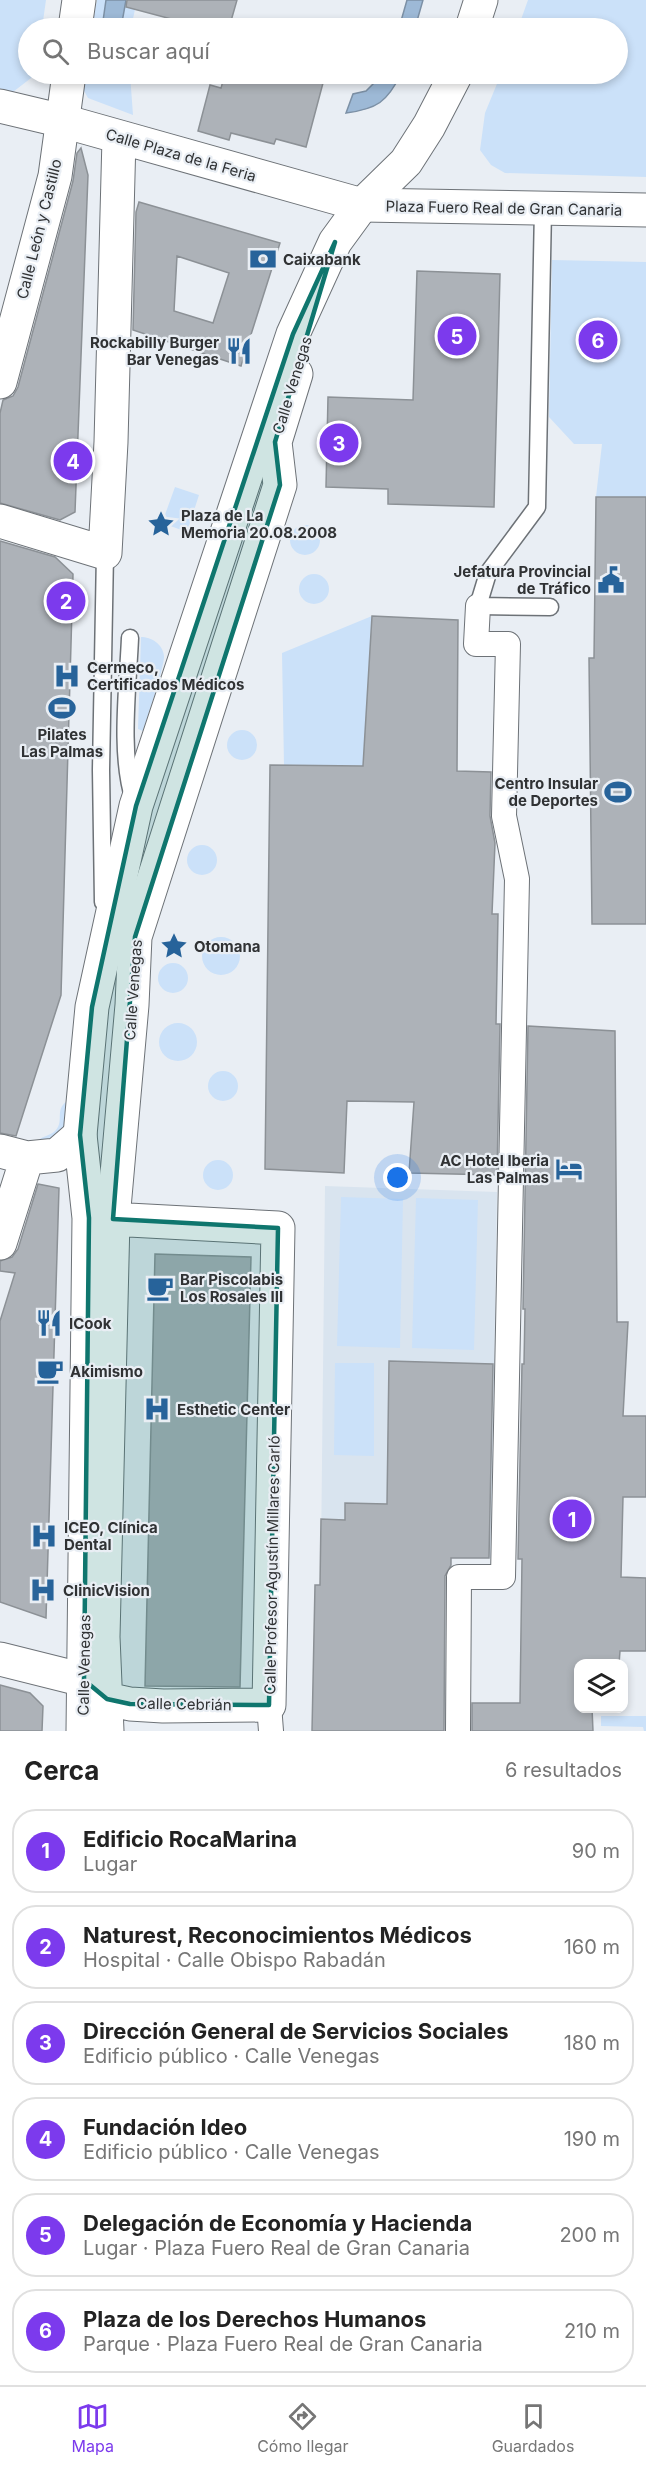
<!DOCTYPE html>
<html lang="es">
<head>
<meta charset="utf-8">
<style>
	body { margin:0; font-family:Inter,sans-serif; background:#f6f6f6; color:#222 }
	.controls { position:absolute; right:18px; bottom:18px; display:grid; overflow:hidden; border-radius:12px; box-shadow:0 3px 9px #0003 }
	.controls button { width:54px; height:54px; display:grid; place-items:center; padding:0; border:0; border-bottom:2px solid #e0e0e0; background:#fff; color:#222; font:30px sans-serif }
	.you { position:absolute; left:398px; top:1178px; width:21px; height:21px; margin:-15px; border:4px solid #fff; border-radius:50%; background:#1a73e8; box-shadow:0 0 0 9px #1a73e833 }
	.badge { display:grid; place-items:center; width:39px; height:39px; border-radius:50%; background:#7c3aed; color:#fff; font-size:20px; font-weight:700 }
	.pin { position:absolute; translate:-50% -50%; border:3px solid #fff; box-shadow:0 2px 6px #0006 }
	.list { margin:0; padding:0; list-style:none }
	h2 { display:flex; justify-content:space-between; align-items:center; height:78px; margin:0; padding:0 24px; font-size:26px }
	h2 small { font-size:20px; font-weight:400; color:#767676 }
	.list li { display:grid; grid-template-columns:39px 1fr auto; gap:18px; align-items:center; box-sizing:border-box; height:84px; margin:0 12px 12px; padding:0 12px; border:2px solid #e0e0e0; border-radius:24px }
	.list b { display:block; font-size:22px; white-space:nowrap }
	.list p { margin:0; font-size:20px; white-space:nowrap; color:#767676 }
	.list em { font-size:20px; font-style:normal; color:#767676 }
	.icon { flex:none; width:33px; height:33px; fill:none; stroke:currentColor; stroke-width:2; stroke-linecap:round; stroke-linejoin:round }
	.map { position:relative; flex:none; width:646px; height:1731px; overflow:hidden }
	.search { position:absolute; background:#fff; box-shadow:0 3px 9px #0003; left:18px; right:18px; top:18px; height:66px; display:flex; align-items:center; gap:15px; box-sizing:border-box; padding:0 21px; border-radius:33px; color:#767676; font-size:22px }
	.sheet { height:654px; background:#fff }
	nav { display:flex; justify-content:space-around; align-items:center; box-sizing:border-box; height:84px; border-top:2px solid #e0e0e0; background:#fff; font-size:16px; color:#767676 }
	nav a { display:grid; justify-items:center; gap:3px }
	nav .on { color:#7c3aed }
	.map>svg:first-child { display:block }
	.built { fill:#d9e4ef }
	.green { fill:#cbe1f9 }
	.water { fill:#9db9d6; stroke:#7c90a5; stroke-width:1.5 }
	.building { fill:#adb2b8; stroke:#8c9196; stroke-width:1.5; fill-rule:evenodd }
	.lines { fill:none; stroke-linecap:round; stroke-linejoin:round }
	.service-casing { stroke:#6d7277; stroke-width:19 }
	.pedestrian-casing { stroke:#6d7277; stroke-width:26 }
	.minor-casing { stroke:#6d7277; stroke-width:35 }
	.tertiary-casing { stroke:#6d7277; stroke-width:35 }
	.service { stroke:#fff; stroke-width:16 }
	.pedestrian { stroke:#fff; stroke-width:24 }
	.minor { stroke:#fff; stroke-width:33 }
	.tertiary { stroke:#fff; stroke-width:33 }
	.marked { fill:#0f766e; fill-opacity:0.2; stroke:#0f766e; stroke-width:4.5; stroke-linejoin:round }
	.labels { text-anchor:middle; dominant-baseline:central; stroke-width:4.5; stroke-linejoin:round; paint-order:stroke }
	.street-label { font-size:15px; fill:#303234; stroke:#e9eef4 }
	.poi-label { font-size:15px; font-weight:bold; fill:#303234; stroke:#e9eef4; text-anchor:start }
</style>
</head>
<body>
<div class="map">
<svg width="646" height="1731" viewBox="0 0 646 1731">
	<rect width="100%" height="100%" fill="#e9eef4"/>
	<path class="built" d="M325,1186L497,1192L491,1558L321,1555Z"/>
	<path class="green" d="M0,0H46L42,28H28V74L35,75L9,95L0,92Z
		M97,0H137L131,28H92Z
		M528,0H646V177L505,173L491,165L480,150L485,113L501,74H618V28H518Z
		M85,74H130L133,115L88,98L83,89Z
		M552,260L646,262V497H596L602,444H574L549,417Z
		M175,487L199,495L187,532L162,523Z
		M290 540a15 15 0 1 1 30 0a15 15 0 1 1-30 0Z
		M299 589a15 15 0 1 1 30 0a15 15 0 1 1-30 0Z
		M372,616L363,766L284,765L282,653Z
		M141,637C151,637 163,644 164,656C165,665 147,718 143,731L138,729Z
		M227 745a15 15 0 1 1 30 0a15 15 0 1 1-30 0Z
		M187 860a15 15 0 1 1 30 0a15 15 0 1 1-30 0Z
		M202 956a19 19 0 1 1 38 0a19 19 0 1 1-38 0Z
		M158 978a15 15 0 1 1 30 0a15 15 0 1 1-30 0Z
		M159 1042a19 19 0 1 1 38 0a19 19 0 1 1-38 0Z
		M208 1086a15 15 0 1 1 30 0a15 15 0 1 1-30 0Z
		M66,1102L71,1105L62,1141L36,1143C41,1135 50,1137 56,1130C64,1121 55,1110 66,1102Z
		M203 1175a15 15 0 1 1 30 0a15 15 0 1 1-30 0Z
		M341,1197L403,1199L400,1348L337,1346Z
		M416,1198L478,1200L474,1350L412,1348Z
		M335,1363H374V1456L334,1455Z
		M601,1716H646V1731H644L643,1727L601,1726Z"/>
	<path class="water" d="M106,0H126L121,28H102Z
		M407,0H423L415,28H399Z
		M383,74H401C387,102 377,109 346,113L353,94L366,91Z"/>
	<path class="building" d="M127,0H237L229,28H205L126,7Z
		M225,74H288L323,83L306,147L276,139L274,144L231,133L229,140L198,131L210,85L221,88Z
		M81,148L88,175L75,512L60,520L0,503V413L3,400L13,396L18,387L73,181L77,153Z
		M139,202L280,243L241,366L133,330L136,212ZM177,256L229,273L213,323L174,311Z
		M417,271L500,274L494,507L388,504V489L326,487L328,397L413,400Z
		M596,497H646V924H592L589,658H594Z
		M0,541L55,557L73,574L61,995L16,1136L0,1133Z
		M372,616L458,620L457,771L491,772L490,816L495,843L492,914H498L496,1024H500L497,1175L409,1173L414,1102L347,1101L344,1173L265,1169L270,765L363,766Z
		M528,1026L615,1031L617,1322H628L623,1416H646V1497H623L621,1577L646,1578V1651H620L619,1664H579V1708H592L593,1731H472V1703H520L522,1559H518L522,1364H524L525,1309H523Z
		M38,1184L59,1188L46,1618L0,1602V1321L15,1273L0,1271V1261L12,1257L18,1249Z
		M155,1254L251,1257L240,1687L145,1686Z
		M389,1361L493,1364L489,1558H451V1565L445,1576L444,1731H312L315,1585H320L321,1519L345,1520V1503L387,1504Z
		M0,1685L30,1693L43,1706L42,1731H0Z"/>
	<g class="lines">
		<defs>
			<path id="service" d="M543,209L537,507L488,573L478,606L550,607
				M130,638C128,686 119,754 134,800
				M103,902L101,770L105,553"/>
			<path id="pedestrian" d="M269,1705L271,1731
				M458,1731L459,1577H503L517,879L504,816L508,644H476L478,606"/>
			<path id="minor" d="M0,106L63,121L362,205L646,210
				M0,521L105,553L111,442L119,138
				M0,1151L27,1158L57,1155L80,1135
				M0,1243L27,1158
				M0,1659L84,1680L107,1699L130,1704L163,1706L269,1705L278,1228L91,1218
				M107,1731L103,1637L113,1219L132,1005L135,937L280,485L275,442L296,374"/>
			<path id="tertiary" d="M75,28L79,0
				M472,28L481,0
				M0,382L55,176L69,74
				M83,1731L89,1218L80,1135L92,1007L136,806L293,334L335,242L362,205L406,162L429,126L456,74"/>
		</defs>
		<use href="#service" class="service-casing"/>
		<use href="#pedestrian" class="pedestrian-casing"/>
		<use href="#minor" class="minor-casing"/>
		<use href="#tertiary" class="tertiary-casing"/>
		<use href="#service" class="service"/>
		<use href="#pedestrian" class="pedestrian"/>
		<use href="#minor" class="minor"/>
		<use href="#tertiary" class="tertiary"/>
	</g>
	<path class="marked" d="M335,242L275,442L280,485L135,937L113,1219L278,1228L269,1705L130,1704L107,1699L84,1680L89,1218L80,1135L92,1007L136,806L293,334Z"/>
	<defs>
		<symbol id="bank-bare" viewBox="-9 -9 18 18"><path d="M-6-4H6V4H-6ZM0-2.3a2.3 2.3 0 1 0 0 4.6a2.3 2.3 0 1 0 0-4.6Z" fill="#27639a" stroke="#e9eef4" stroke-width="2.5" paint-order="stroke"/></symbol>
		<symbol id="restaurant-bare" viewBox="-9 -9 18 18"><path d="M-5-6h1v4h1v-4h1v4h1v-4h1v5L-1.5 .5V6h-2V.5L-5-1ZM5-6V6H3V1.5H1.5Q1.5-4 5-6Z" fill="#27639a" stroke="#e9eef4" stroke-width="2.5" paint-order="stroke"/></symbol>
		<symbol id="sight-bare" viewBox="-9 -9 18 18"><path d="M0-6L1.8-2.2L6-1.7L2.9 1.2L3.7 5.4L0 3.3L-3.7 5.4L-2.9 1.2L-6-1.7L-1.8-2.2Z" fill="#27639a" stroke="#e9eef4" stroke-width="2.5" paint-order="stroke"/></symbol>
		<symbol id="civic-bare" viewBox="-9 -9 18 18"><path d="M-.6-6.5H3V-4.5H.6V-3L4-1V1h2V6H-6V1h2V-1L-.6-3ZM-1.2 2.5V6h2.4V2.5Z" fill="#27639a" stroke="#e9eef4" stroke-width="2.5" paint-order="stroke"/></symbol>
		<symbol id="hospital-bare" viewBox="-9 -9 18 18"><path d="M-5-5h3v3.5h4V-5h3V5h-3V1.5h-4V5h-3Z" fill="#27639a" stroke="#e9eef4" stroke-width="2.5" paint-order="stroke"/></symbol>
		<symbol id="stadium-bare" viewBox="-9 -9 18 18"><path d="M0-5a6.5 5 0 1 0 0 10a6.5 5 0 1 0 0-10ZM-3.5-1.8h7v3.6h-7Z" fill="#27639a" stroke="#e9eef4" stroke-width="2.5" paint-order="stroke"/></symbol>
		<symbol id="hotel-bare" viewBox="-9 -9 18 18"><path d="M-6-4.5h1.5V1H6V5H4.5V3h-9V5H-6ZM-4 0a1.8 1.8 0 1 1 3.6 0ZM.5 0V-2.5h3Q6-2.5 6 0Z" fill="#27639a" stroke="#e9eef4" stroke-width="2.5" paint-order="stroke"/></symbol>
		<symbol id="cafe-bare" viewBox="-9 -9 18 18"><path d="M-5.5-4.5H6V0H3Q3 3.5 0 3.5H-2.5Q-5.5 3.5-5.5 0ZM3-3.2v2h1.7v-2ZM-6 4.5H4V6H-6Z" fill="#27639a" stroke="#e9eef4" stroke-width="2.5" paint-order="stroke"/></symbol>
	</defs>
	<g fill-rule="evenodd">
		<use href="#bank-bare" x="244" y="240" width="38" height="38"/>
		<use href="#restaurant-bare" x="220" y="332" width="38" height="38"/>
		<use href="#sight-bare" x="142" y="505" width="38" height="38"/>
		<use href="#civic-bare" x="592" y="561" width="38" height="38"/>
		<use href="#hospital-bare" x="48" y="657" width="38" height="38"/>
		<use href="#stadium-bare" x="43" y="689" width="38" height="38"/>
		<use href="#stadium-bare" x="599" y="773" width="38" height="38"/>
		<use href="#sight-bare" x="155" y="927" width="38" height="38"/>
		<use href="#hotel-bare" x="550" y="1150" width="38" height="38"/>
		<use href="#cafe-bare" x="141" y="1269" width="38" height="38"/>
		<use href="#restaurant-bare" x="30" y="1304" width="38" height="38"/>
		<use href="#cafe-bare" x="31" y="1352" width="38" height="38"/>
		<use href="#hospital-bare" x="138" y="1390" width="38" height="38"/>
		<use href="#hospital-bare" x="25" y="1517" width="38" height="38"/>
		<use href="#hospital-bare" x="24" y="1571" width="38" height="38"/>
	</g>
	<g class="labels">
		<g class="street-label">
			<text transform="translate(181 155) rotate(16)">Calle Plaza de la Feria</text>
			<text transform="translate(504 208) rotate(1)">Plaza Fuero Real de Gran Canaria</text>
			<text transform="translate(39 229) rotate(-76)">Calle León y Castillo</text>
			<text transform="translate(292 385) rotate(-73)">Calle Venegas</text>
			<text transform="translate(133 990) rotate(-86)">Calle Venegas</text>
			<text transform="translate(272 1565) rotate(-89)">Calle Profesor Agustín Millares Carló</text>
			<text transform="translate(84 1665) rotate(-89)">Calle Venegas</text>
			<text transform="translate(184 1704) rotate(1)">Calle Cebrián</text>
		</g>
		<g class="poi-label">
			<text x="283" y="259">Caixabank</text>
			<text x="219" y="342" text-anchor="end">Rockabilly Burger<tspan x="219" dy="17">Bar Venegas</tspan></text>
			<text x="181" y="515">Plaza de La<tspan x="181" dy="17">Memoria 20.08.2008</tspan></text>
			<text x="591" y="571" text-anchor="end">Jefatura Provincial<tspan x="591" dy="17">de Tráfico</tspan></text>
			<text x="87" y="667">Cermeco,<tspan x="87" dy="17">Certificados Médicos</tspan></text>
			<text x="62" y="734" text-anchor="middle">Pilates<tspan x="62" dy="17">Las Palmas</tspan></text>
			<text x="598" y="783" text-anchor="end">Centro Insular<tspan x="598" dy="17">de Deportes</tspan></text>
			<text x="194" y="946">Otomana</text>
			<text x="549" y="1160" text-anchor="end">AC Hotel Iberia<tspan x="549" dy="17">Las Palmas</tspan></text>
			<text x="180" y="1279">Bar Piscolabis<tspan x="180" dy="17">Los Rosales III</tspan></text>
			<text x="69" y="1323">ICook</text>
			<text x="70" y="1371">Akimismo</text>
			<text x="177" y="1409">Esthetic Center</text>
			<text x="64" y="1527">ICEO, Clínica<tspan x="64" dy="17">Dental</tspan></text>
			<text x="63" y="1590">ClinicVision</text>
		</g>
	</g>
</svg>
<div class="controls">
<button><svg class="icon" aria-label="layers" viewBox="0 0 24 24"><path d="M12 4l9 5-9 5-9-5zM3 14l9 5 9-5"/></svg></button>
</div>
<div class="you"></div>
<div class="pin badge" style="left:572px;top:1519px">1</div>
<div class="pin badge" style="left:66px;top:601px">2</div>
<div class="pin badge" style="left:339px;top:443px">3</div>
<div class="pin badge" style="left:73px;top:461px">4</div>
<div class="pin badge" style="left:457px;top:336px">5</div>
<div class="pin badge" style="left:598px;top:340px">6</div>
<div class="search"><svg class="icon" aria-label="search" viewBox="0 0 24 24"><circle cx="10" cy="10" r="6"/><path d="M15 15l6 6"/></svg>Buscar aquí</div>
</div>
<section class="sheet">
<h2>Cerca<small>6 resultados</small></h2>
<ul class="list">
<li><span class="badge">1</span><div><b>Edificio RocaMarina</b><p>Lugar</p></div><em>90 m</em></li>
<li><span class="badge">2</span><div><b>Naturest, Reconocimientos Médicos</b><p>Hospital · Calle Obispo Rabadán</p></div><em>160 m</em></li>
<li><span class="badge">3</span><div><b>Dirección General de Servicios Sociales</b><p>Edificio público · Calle Venegas</p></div><em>180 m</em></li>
<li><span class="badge">4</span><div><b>Fundación Ideo</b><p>Edificio público · Calle Venegas</p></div><em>190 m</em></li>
<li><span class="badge">5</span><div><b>Delegación de Economía y Hacienda</b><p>Lugar · Plaza Fuero Real de Gran Canaria</p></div><em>200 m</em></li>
<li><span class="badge">6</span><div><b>Plaza de los Derechos Humanos</b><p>Parque · Plaza Fuero Real de Gran Canaria</p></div><em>210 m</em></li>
</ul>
</section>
<nav>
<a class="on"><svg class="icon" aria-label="map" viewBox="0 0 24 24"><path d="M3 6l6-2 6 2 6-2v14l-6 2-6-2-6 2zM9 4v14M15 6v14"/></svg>Mapa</a>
<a><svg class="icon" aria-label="directions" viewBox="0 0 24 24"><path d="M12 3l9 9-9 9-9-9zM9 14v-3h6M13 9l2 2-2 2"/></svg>Cómo llegar</a>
<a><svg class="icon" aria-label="saved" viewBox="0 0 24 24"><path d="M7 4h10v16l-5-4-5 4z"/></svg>Guardados</a>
</nav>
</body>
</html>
